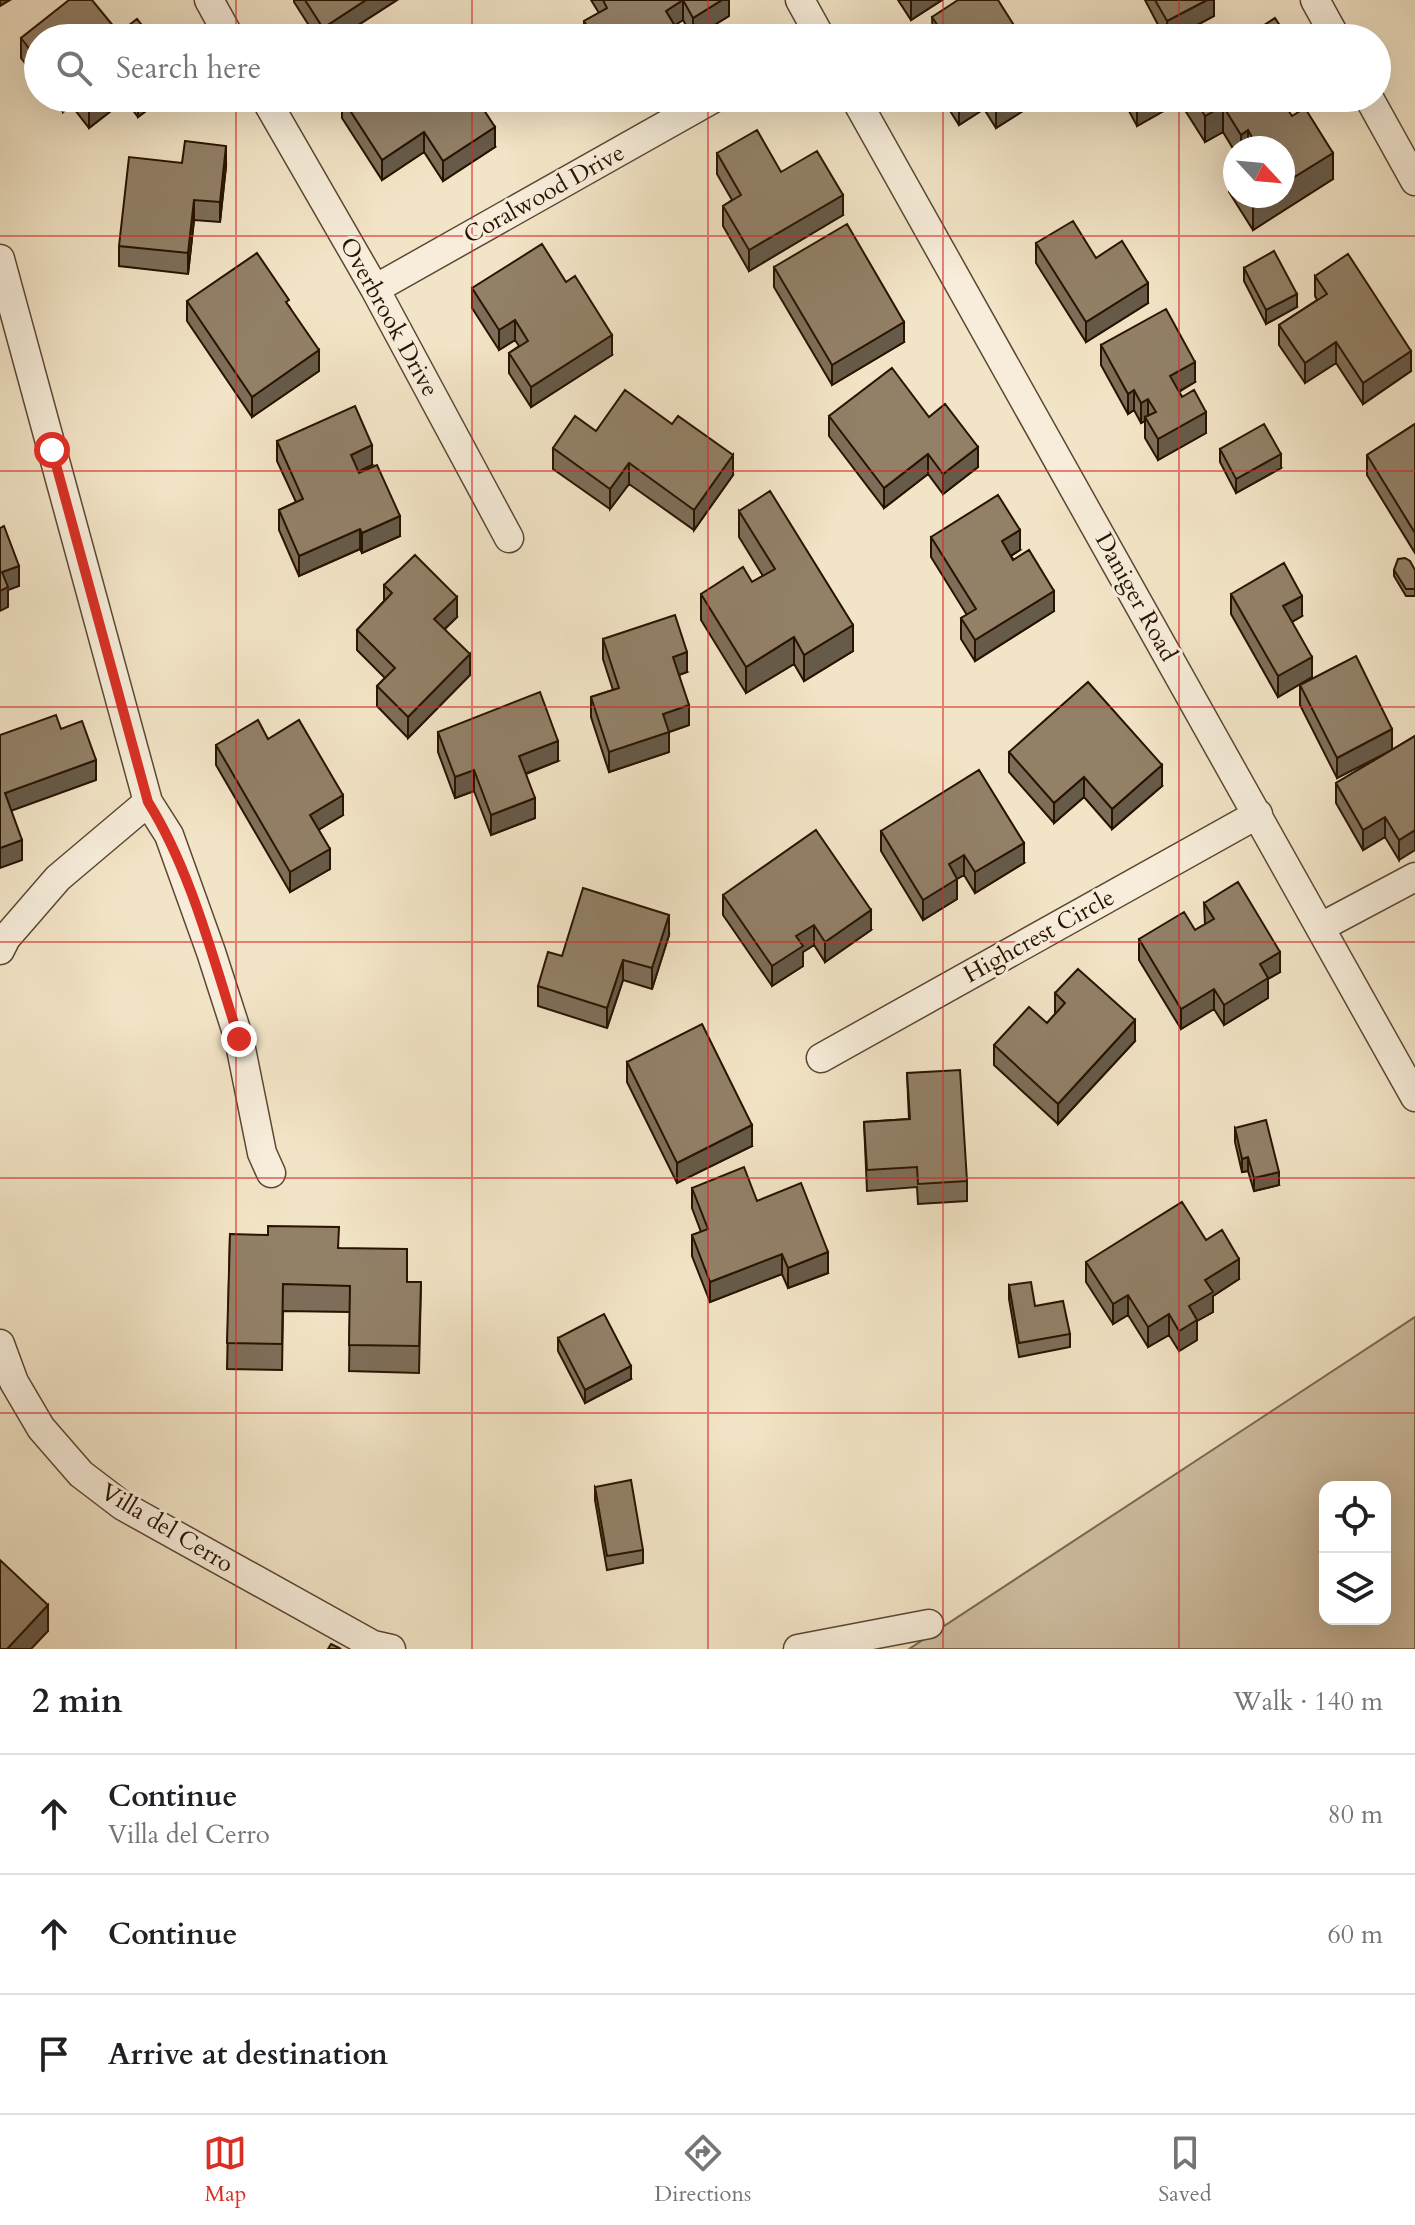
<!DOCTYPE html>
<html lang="en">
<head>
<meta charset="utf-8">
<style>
	body { margin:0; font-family:Cardo,serif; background:#f2f2f2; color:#202124 }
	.controls { position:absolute; right:24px; bottom:24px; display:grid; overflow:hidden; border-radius:16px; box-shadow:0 8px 32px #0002 }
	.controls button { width:72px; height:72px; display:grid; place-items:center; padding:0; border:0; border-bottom:2px solid #e0e0e0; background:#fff; color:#202124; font:40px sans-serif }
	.compass { position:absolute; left:1223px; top:136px; width:72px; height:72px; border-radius:50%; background:#fff; box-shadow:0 8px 32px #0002; rotate:116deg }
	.stop { position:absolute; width:24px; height:24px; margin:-18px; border:6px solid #d93025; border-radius:50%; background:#fff }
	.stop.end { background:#d93025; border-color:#fff; box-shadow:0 2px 8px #0008 }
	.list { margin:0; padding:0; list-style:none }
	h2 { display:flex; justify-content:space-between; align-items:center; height:104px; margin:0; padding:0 32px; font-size:34px }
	h2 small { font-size:26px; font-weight:400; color:#757577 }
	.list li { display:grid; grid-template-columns:52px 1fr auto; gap:24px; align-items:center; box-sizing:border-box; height:120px; padding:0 32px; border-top:2px solid #e0e0e0 }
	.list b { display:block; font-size:30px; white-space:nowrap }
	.list p { margin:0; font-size:26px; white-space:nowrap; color:#757577 }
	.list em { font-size:26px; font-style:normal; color:#757577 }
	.icon { flex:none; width:44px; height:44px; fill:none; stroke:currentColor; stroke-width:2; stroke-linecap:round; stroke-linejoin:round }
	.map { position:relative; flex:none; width:1415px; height:1649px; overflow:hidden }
	.search { position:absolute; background:#fff; box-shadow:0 8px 32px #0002; left:24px; right:24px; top:24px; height:88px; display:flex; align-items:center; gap:20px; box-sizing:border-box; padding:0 28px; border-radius:44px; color:#757577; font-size:30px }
	.sheet { height:464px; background:#fff }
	nav { display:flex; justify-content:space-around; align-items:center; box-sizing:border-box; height:112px; border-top:2px solid #e0e0e0; background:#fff; font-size:22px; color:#757577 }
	nav a { display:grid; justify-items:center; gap:4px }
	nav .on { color:#d93025 }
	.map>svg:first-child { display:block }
	.green { fill:#d0c0a4; stroke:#7c6a52; stroke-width:2; fill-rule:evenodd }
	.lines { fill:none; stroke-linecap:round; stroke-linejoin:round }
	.minor-casing { stroke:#5b4732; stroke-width:31 }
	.minor { stroke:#f7edda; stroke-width:28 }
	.wall { fill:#7e6e59; stroke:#291300; stroke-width:2 }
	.shaded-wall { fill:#665a48; stroke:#291300; stroke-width:2 }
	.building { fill:#928067; stroke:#291300; stroke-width:2 }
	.route { stroke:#d93025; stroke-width:10 }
	.grid { fill:none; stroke:#d62828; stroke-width:2; stroke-opacity:0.55 }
	.labels { text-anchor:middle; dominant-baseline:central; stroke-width:6; stroke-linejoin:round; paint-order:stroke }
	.street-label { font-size:24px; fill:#291300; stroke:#f7edda }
</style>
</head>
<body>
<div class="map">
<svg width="1415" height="1649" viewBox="0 0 1415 1649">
	<rect width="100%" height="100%" fill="#f2e4c6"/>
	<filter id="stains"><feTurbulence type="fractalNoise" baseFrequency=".0025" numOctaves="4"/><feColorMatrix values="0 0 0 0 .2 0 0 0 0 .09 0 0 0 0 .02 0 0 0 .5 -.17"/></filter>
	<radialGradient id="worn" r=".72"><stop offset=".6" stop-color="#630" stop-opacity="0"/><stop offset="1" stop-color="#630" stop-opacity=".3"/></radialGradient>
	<path class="green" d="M1415,1317V1649H909ZM1325,1487H1385V1619H1325Z"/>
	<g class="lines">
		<defs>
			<path id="minor" d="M209,0L230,38
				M800,0L821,38
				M1315,0L1336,38
				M265,98L375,289L509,538
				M855,98L1415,1097
				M1369,98L1415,181
				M0,259L148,802L58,878L6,938L0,950
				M375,289L714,98
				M148,802L169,835L211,952L239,1039L262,1153L271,1173
				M1321,927L1415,877
				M821,1058L1258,814
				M0,1344L14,1382L41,1428L81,1474L123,1506L373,1645L391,1649
				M798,1649L929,1624"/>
		</defs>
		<use href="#minor" class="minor-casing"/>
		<use href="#minor" class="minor"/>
	</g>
	<path class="wall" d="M294,0H397L338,38H317L294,2Z
		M591,0H729V16L693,38L683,20L675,25V38H584V21L599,13Z
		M898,0H942L911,20Z
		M1145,0H1214V16L1173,38H1165Z
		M932,17L1022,38H933Z
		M119,33L38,38V80L21,58V38Z
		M52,98H163L138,117L125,100L89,128L71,105L63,112Z
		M342,98L495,147L443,181L424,152L382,180L342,118Z
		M942,98H1026V109L996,128L984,109L959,125Z
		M1122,98H1169V108L1137,126Z
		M1181,98H1302L1286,108L1333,179L1253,230L1229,192V166L1235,162V196H1283V148H1235V152L1223,132L1205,142L1181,104Z
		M717,153L781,172L843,215L749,271L723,226V206L732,200L717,174Z
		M226,166L220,222L194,220L188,274L119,266V246Z
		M1036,243L1096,258L1148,303L1086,342L1036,263Z
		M774,267L904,342L832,385L774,287Z
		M1244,268L1297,307L1266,324L1244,281Z
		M1315,276L1411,371L1363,404L1336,363L1305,383L1279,345V325L1317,300L1315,296Z
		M472,288L612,355L531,407L509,373V353L519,346L515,340L499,350L472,308Z
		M187,301L289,306L319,371L252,417L187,321Z
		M1101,345L1195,382L1179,392L1206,433L1158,460L1145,438V421L1141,423L1134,410L1128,414L1101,365Z
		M829,416L929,417L978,467L943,494L928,474L884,508L829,436Z
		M1415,424V553L1367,475V455Z
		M596,431L733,475L694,530L629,484L610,509L553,469V448Z
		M277,441L372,465L358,471L400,536L362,553L360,549L299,576L279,530V510L296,502L277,461Z
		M1220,449L1281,468L1236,493L1220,462Z
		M739,511L853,651L804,681L794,664L746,693L701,620V594L752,582L763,576L739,537Z
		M931,537L1020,550L1011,556L1054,611L975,661L961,639V618L967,615L931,557Z
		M1394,570H1415V596H1406L1394,576Z
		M384,585L457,617L445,629L470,675L408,738L377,706V686L385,678L357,650V630L384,601Z
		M1231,594L1302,616L1292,622L1312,677L1278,697L1231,614Z
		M603,639L687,672L679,675L689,725L669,732V752L609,772L591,717V697L613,690L603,659Z
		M1300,685L1392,750L1415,736L1399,860L1385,837L1363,850L1336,803V783L1391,750L1337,778L1300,705Z
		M438,732L558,761L526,774L535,818L491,835L474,791L455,798L438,752Z
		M268,739L343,815L318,830L330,869L290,892L216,765V745Z
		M1009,752L1162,786L1112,829L1084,797L1054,823L1009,772Z
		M881,831L1024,863L975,893L964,875L957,879V899L923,920L881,851Z
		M723,895L871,930L825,962L814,945L803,952V966L772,986L723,915Z
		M1204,903L1280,972L1268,979V998L1224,1025L1214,1009L1181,1029L1139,960V939L1195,930L1205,924Z
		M669,935L652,989L623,980L607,1028L538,1006V986Z
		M1055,993L1135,1041L1058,1124L994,1065V1045L1047,1023L1055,1014Z
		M627,1062L752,1146L677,1183L627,1082Z
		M907,1073L967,1181V1201L918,1204L917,1187L867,1191L864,1122L909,1119Z
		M1235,1128L1279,1185L1254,1191L1248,1171L1242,1172L1235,1142Z
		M692,1188L757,1201L828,1273L788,1288L782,1274L710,1302L692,1256V1235L701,1232L692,1208Z
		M230,1234L339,1248L407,1282H421L419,1373L349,1371L350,1312L283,1311L282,1370L227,1369Z
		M1206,1240L1239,1279L1213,1296V1312L1197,1321V1340L1179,1351L1169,1335L1148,1347L1128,1315L1113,1324L1086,1282V1262Z
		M1009,1285L1070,1334V1347L1019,1357L1009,1299Z
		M558,1338L631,1379L585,1403L558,1351Z
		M595,1487L643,1550V1563L607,1570L595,1500Z"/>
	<path class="shaded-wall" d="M0,0H10L0,6Z
		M366,0H397L338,38H323V28Z
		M683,0V20L666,31V11Z
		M722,0H729V16L693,38V18Z
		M911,0H942L911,20Z
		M1207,0H1214V16L1173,38H1167V21Z
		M675,26V38H656Z
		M63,98H71V105L63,112Z
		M102,98H125V100L89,128V108Z
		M138,98H163L138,117Z
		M969,98H984V109L959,125V105Z
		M1012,98H1026V109L996,128V108Z
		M1162,98H1169V108L1137,126V112Z
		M1274,98H1302L1274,115Z
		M1223,106V132L1205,142V116Z
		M495,127V147L443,181V161Z
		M1248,130V148H1241V135Z
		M424,132V152L382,180V160Z
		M226,146V166L220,222V202Z
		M1333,153V179L1253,230V203L1265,196H1283V184Z
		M843,195V215L749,271V250Z
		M194,200V220L188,274V253Z
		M1148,283V303L1086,342V322Z
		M1297,294V307L1266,324V310Z
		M515,320V340L499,350V330Z
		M904,322V342L832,385V365Z
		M612,335V355L531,407V387Z
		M1336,342V363L1305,383V363Z
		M319,350V371L252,417V397Z
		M1411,351V371L1363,404V383Z
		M1195,362V382L1170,396V376Z
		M1134,390V410L1128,414V394Z
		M1148,399V419L1145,417V421L1141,423V403Z
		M1206,412V433L1158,460V439Z
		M372,445V465L351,475V455Z
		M978,447V467L943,494V474Z
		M928,454V474L884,508V488Z
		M1281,454V468L1236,493V479Z
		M733,455V475L694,530V510Z
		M629,463V484L610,509V489Z
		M400,516V536L362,553V533Z
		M360,529V549L299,576V556Z
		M1020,530V550L1002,561V541Z
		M19,566V586L8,590V607L0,611V591L2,572Z
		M1054,591V611L975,661V640Z
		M1302,596V616L1283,627V606Z
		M457,597V617L434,639V619Z
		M853,625V651L804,681V655Z
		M794,637V664L746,693V667Z
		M687,652V672L673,677V657Z
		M470,654V675L408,738V717Z
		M1312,657V677L1278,697V676Z
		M689,705V725L669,732V752L609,772V752L663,714Z
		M1392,729V750L1337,778V758Z
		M558,741V761L519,776V756Z
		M96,760V780L5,813V793Z
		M1162,765V786L1112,829V809Z
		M474,770V791L455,798V777Z
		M1084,777V797L1054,823V803Z
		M343,795V815L310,835V815Z
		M535,798V818L491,835V815Z
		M1385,817V837L1363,850V830Z
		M1415,830V850L1399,860V840Z
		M22,840V860L0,868V848Z
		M1024,843V863L975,893V872Z
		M330,849V869L290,892V872Z
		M964,855V875L957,879V899L923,920V900L949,864Z
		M871,910V930L825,962V942Z
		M669,915V935L652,989V968Z
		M814,925V945L803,952V966L772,986V966L796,936Z
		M1280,952V972L1268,979V998L1224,1025V1005L1260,964Z
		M623,960V980L607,1028V1008Z
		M1214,989V1009L1181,1029V1009Z
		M1135,1020V1041L1058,1124V1104Z
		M752,1125V1146L677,1183V1163Z
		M1248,1157V1171L1242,1172V1159Z
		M1279,1172V1185L1254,1191V1178Z
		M828,1252V1273L788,1288V1268Z
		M782,1254V1274L710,1302V1282Z
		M1239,1259V1279L1213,1296V1312L1197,1321V1340L1179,1351V1331L1189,1306L1205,1280Z
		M1128,1295V1315L1113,1324V1304Z
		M1169,1314V1335L1148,1347V1327Z
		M631,1366V1379L585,1403V1390Z
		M48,1605V1631L31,1649H7Z"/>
	<path class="building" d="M69,0H92L119,33L137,19L152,38H38V60L21,38Z
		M305,0H366L323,28Z
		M603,0H722L693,18L683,0L666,11L675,26L656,38H594L584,21L607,8Z
		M958,0H998L1022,38H946L932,17Z
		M1155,0H1207L1167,21Z
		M1275,18L1288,38H1244Z
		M81,98H102L89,108Z
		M342,98H476L495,127L443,161L424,132L382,160Z
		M955,98H969L959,105Z
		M989,98H1012L996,108Z
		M1129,98H1162L1137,112Z
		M1194,98H1280L1292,116L1305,108L1333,153L1283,184V148H1258L1248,130L1241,135L1223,106L1205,116Z
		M757,130L781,172L817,151L843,195L749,250L723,206L741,195L717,153Z
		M185,141L226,146L220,202L194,200L188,253L119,246L129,157L182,163Z
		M1235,162V175L1229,166Z
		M1248,196H1265L1253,203Z
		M1073,221L1096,258L1122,241L1148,283L1086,322L1036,243Z
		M847,224L904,322L832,365L774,267Z
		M542,244L566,282L575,276L612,335L531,387L509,353L528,341L515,320L499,330L472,288Z
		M1274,251L1297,294L1266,310L1244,268Z
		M257,253L289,300L286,302L319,350L252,397L187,301Z
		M1348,254L1411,351L1363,383L1336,342L1305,363L1279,325L1327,294L1315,276Z
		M1166,309L1195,362L1170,376L1182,397L1194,390L1206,412L1158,439L1145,417L1156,412L1148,399L1141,403L1134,390L1128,394L1101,345Z
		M892,368L929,417L945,404L978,447L943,474L928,454L884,488L829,416Z
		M625,390L672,424L678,416L733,455L694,510L629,463L610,489L553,448L575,416L596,431Z
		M355,406L372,445L351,455L359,473L377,465L400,516L362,533L360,529L299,556L279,510L303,499L277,441Z
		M1264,424L1281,454L1236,479L1220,449Z
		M1415,424V533L1367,455Z
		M770,491L853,625L804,655L794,637L746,667L701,594L743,567L752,582L775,569L739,511Z
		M998,495L1020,530L1002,541L1013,560L1029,550L1054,591L975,640L961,618L976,609L931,537Z
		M4,526L19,566L2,572L8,587L0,591V528Z
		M415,555L457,597L434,619L470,654L408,717L377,686L395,668L357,630L392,593L384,585Z
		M1405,558L1410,561L1415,570V589H1406L1394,570L1398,559Z
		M1284,563L1302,596L1283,606L1312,657L1278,676L1231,594Z
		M675,615L687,652L673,657L689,705L663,714L669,732L609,752L591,697L619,688L603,639Z
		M1356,656L1392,729L1337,758L1300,685Z
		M1088,682L1162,765L1112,809L1084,777L1054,803L1009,752Z
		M540,692L558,741L519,756L535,798L491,815L474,770L455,777L438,732Z
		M56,715L61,729L82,721L96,760L5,793L22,840L0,848V735Z
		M258,720L268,739L299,720L343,795L310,815L330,849L290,872L216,745Z
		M1415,736V830L1399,840L1385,817L1363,830L1336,783Z
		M979,770L1024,843L975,872L964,855L949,864L957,879L923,900L881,831Z
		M816,830L871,910L825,942L814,925L796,936L803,946L772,966L723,895Z
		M1238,882L1280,952L1260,964L1268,978L1224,1005L1214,989L1181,1009L1139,939L1184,912L1195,930L1214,919L1204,903Z
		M583,888L669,915L652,968L623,960L607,1008L538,986L548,952L562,956Z
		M1078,969L1135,1020L1058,1104L994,1045L1029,1007L1047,1023L1065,1003L1055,993Z
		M702,1024L752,1125L677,1163L627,1062Z
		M960,1070L967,1181L918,1184L917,1167L867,1170L864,1122L910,1119L907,1073Z
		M1266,1120L1279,1172L1254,1178L1248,1157L1242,1159L1235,1128Z
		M744,1167L757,1201L801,1183L828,1252L788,1268L782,1254L710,1282L692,1235L708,1229L692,1188Z
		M1182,1202L1206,1240L1222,1230L1239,1259L1205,1280L1213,1292L1189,1306L1197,1320L1179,1331L1169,1314L1148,1327L1128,1295L1113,1304L1086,1262Z
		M268,1226L339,1227L338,1248L407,1249V1282H421L419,1346L349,1345L350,1286L283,1284L282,1344L227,1343L230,1234L268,1235Z
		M1031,1282L1035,1306L1063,1301L1070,1334L1019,1343L1009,1285Z
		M604,1314L631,1366L585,1390L558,1338Z
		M631,1480L643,1550L607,1556L595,1487Z
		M0,1560L48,1605L7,1649H0Z
		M331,1644L341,1649H328Z"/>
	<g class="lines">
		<path class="route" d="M52,450L148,802C191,870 214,962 239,1039"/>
	</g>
	<path class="grid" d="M236,0V38M472,0V38M708,0V38M943,0V38M1179,0V38M236,98V1649M472,98V1649M708,98V1649M943,98V1649M1179,98V1649M0,236H1415M0,471H1415M0,707H1415M0,942H1415M0,1178H1415M0,1413H1415"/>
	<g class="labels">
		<g class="street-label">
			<text transform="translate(544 194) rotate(-29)">Coralwood Drive</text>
			<text transform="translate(389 317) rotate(61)">Overbrook Drive</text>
			<text transform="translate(1136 597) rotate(61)">Daniger Road</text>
			<text transform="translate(1039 936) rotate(-29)">Highcrest Circle</text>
			<text transform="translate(167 1528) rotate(31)">Villa del Cerro</text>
		</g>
	</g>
	<rect width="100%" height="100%" filter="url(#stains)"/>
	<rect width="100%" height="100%" fill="url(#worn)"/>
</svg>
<div class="controls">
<button><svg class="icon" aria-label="locate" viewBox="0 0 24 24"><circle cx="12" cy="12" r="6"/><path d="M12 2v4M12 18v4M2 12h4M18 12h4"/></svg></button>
<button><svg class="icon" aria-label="layers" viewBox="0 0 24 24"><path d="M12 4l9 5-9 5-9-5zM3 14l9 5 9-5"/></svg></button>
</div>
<svg class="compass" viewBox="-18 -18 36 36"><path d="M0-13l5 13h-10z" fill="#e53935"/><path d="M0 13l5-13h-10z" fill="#757577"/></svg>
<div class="stop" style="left:52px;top:450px"></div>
<div class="stop end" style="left:239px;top:1039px"></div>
<div class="search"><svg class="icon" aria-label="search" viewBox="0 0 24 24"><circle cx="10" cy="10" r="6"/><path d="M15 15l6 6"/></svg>Search here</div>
</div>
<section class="sheet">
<h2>2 min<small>Walk · 140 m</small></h2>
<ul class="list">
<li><svg class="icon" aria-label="ahead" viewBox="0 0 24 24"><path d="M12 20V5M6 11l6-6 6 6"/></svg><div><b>Continue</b><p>Villa del Cerro</p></div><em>80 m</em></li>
<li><svg class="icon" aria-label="ahead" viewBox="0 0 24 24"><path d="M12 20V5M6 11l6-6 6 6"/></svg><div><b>Continue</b></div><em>60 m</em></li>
<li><svg class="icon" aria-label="arrive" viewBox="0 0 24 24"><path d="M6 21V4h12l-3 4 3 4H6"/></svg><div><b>Arrive at destination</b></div></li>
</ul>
</section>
<nav>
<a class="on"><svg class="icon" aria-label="map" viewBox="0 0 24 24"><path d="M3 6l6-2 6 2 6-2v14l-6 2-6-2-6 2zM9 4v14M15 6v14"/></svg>Map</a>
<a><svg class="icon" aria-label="directions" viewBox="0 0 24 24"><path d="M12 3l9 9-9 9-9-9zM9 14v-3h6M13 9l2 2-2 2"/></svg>Directions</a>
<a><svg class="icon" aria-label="saved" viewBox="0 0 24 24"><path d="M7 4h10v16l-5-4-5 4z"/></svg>Saved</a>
</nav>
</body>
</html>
